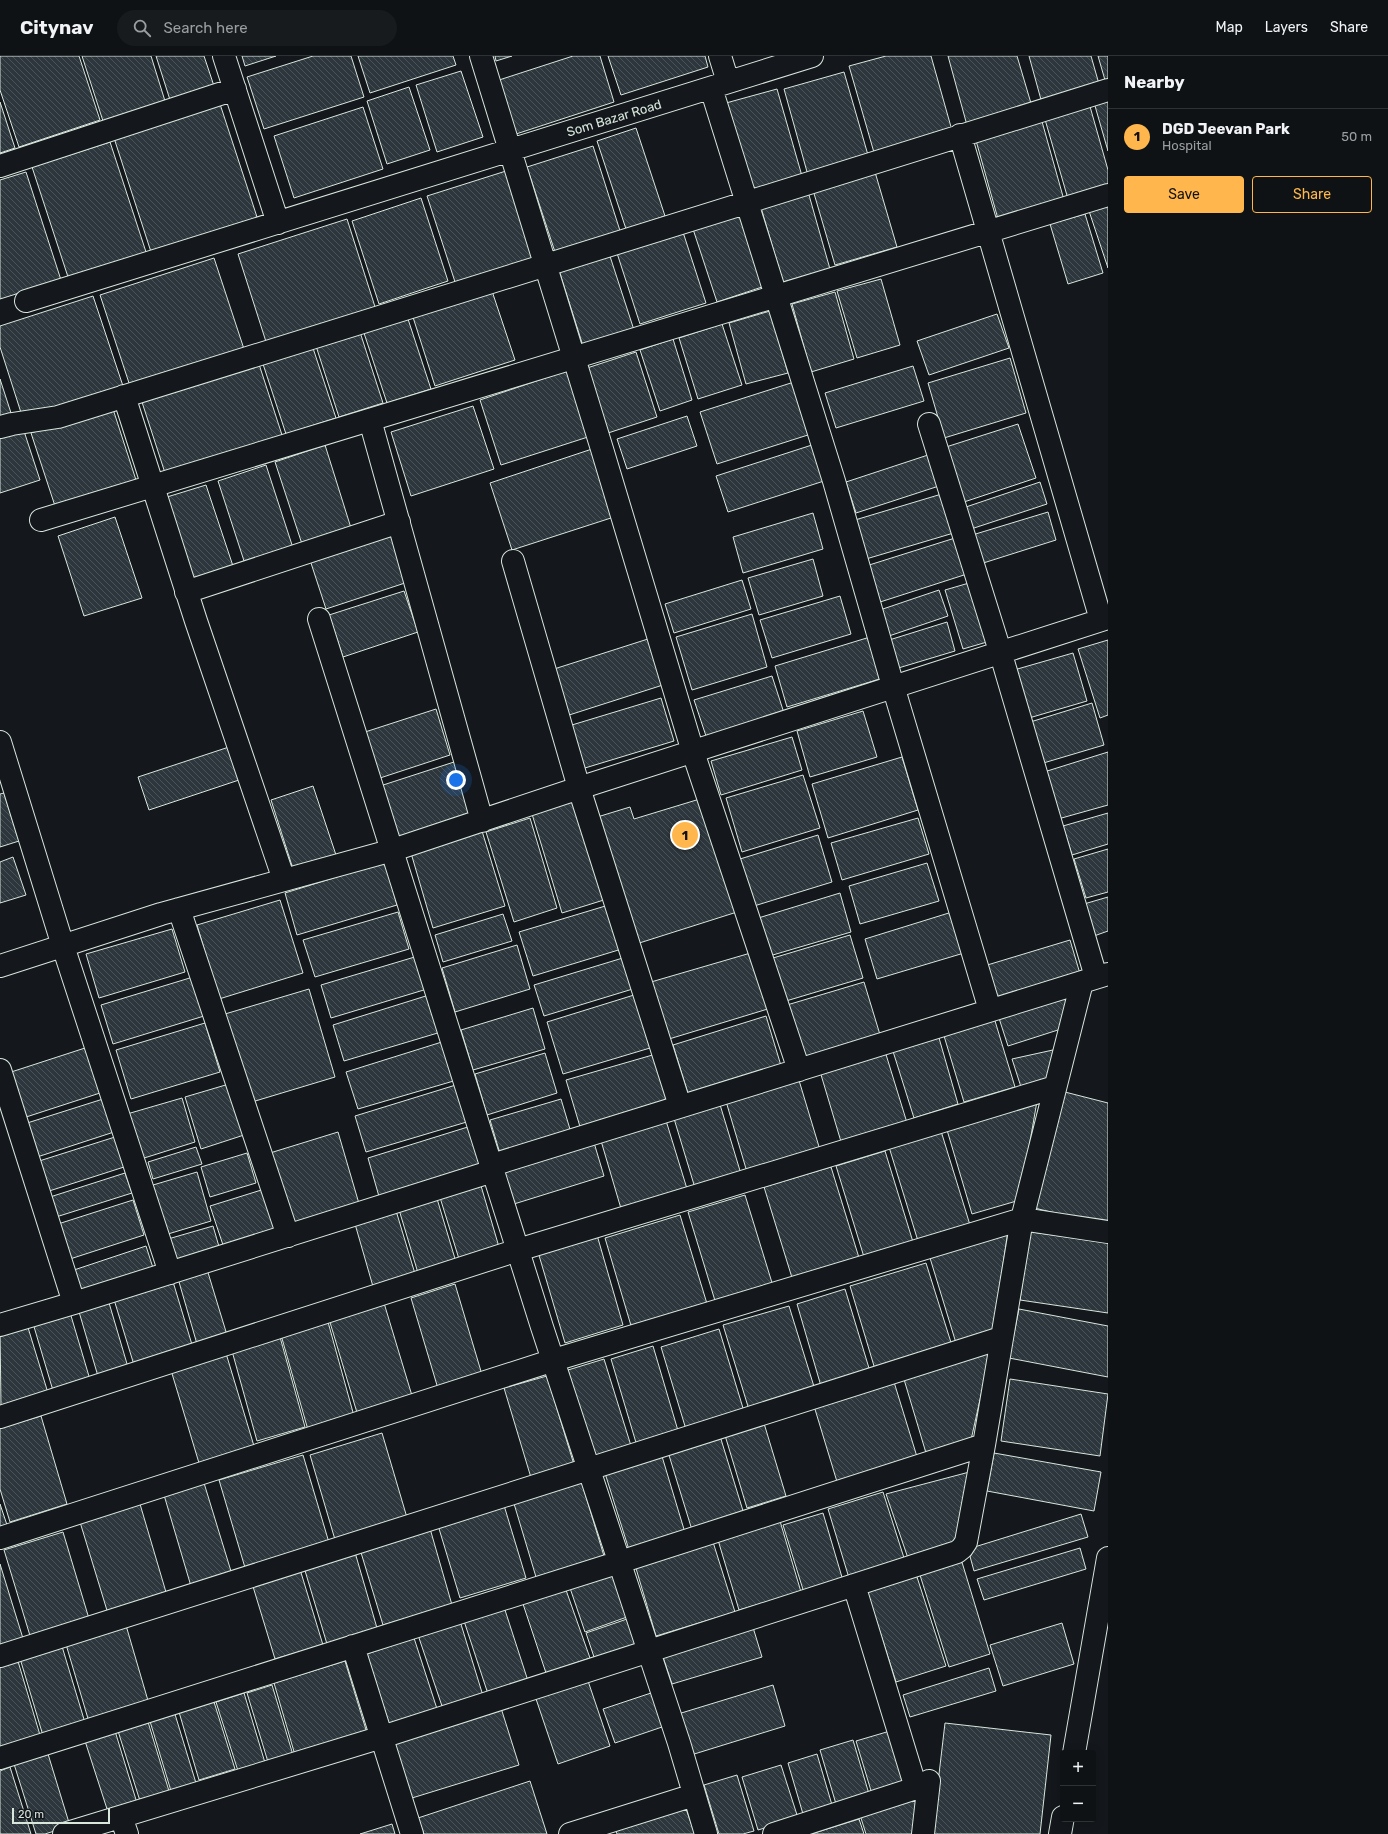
<!DOCTYPE html>
<html lang="en">
<head>
<meta charset="utf-8">
<style>
	body { margin:0; font-family:Rubik,sans-serif; background:#181b1e; color:#f1f3f6 }
	.controls { position:absolute; right:12px; bottom:12px; display:grid; overflow:hidden; border-radius:4px; box-shadow:0 2px 10px #0003 }
	.controls button { width:36px; height:36px; display:grid; place-items:center; padding:0; border:0; border-bottom:1px solid #2f3234; background:#0f1215; color:#f1f3f6; font:20px sans-serif }
	.scale { position:absolute; left:12px; bottom:10px; width:98px; box-sizing:border-box; padding-left:4px; border:2px solid #d8e6dc; border-top:0; font-size:11px; line-height:14px; white-space:nowrap; color:#d8e6dc; -webkit-text-stroke:3px #14181c; paint-order:stroke }
	.you { position:absolute; left:456px; top:724px; width:14px; height:14px; margin:-10px; border:3px solid #fff; border-radius:50%; background:#1a73e8; box-shadow:0 0 0 6px #1a73e833 }
	.badge { display:grid; place-items:center; width:26px; height:26px; border-radius:50%; background:#ffb74d; color:#111; font-size:13px; font-weight:700 }
	.pin { position:absolute; translate:-50% -50%; border:2px solid #fff; box-shadow:0 1px 4px #0006 }
	.list { margin:0; padding:0; list-style:none }
	h2 { display:flex; justify-content:space-between; align-items:center; height:52px; margin:0; padding:0 16px; font-size:17px }
	h2 small { font-size:13px; font-weight:400; color:#9b9ea0 }
	.list li { display:grid; grid-template-columns:26px 1fr auto; gap:12px; align-items:center; box-sizing:border-box; height:56px; padding:0 16px; border-top:1px solid #2f3234 }
	.list b { display:block; font-size:15px; white-space:nowrap }
	.list p { margin:0; font-size:13px; white-space:nowrap; color:#9b9ea0 }
	.list em { font-size:13px; font-style:normal; color:#9b9ea0 }
	.actions { display:flex; gap:8px; padding:12px 16px }
	.actions a { flex:1; padding:9px 0; border:1px solid #ffb74d; border-radius:4px; text-align:center; font-size:14px; color:#ffb74d }
	.actions .main { background:#ffb74d; color:#111 }
	.icon { flex:none; width:22px; height:22px; fill:none; stroke:currentColor; stroke-width:2; stroke-linecap:round; stroke-linejoin:round }
	.map { position:relative; flex:none; width:1108px; height:1778px; overflow:hidden }
	header { display:flex; align-items:center; gap:24px; box-sizing:border-box; height:56px; padding:0 20px; background:#0f1215; border-bottom:1px solid #2f3234 }
	header strong { font-size:19px }
	nav { display:flex; gap:22px; margin-inline-start:auto; font-size:14px }
	.search { width:280px; height:36px; background:#181b1e; display:flex; align-items:center; gap:10px; box-sizing:border-box; padding:0 14px; border-radius:22px; color:#9b9ea0; font-size:15px }
	main { display:flex }
	aside { flex:1; background:#0f1215 }
	.map>svg:first-child { display:block }
	.building { fill:url(#building-back-hatch); stroke:#d8e6dc }
	.lines { fill:none; stroke-linecap:round; stroke-linejoin:round }
	.minor-casing { stroke:#d8e6dc; stroke-width:24 }
	.minor { stroke:#14181c; stroke-width:22 }
	.labels { text-anchor:middle; dominant-baseline:central; stroke-width:3; stroke-linejoin:round; paint-order:stroke }
	.street-label { font-size:13px; fill:#d8e6dc; stroke:#14181c }
</style>
</head>
<body>
<header>
<strong>Citynav</strong>
<div class="search"><svg class="icon" aria-label="search" viewBox="0 0 24 24"><circle cx="10" cy="10" r="6"/><path d="M15 15l6 6"/></svg>Search here</div>
<nav><a>Map</a><a>Layers</a><a>Share</a></nav>
</header>
<main>
<div class="map">
<svg width="1108" height="1778" viewBox="0 0 1108 1778">
	<defs>
		<pattern id="building-back-hatch" width="6" height="6" patternUnits="userSpaceOnUse"><rect width="6" height="6" fill="#2c363c"/><path d="M-1 5l2 2M0 0l6 6M5-1l2 2" fill="none" stroke="#4a5358"/></pattern>
	</defs>
	<rect width="100%" height="100%" fill="#14181c"/>
	<path class="building" d="M0,0H79L100,64L19,91L0,34Z
		M82,0H151L165,45L103,65Z
		M156,0H204L215,33L171,47Z
		M242,0H276L245,10Z
		M313,0H351L364,41L264,73L247,21Z
		M358,0H453L456,9L370,37Z
		M495,0H512L496,5Z
		M573,0H600L614,46L513,79L496,25Z
		M608,0H705L708,11L621,39Z
		M886,0H931L953,78L875,100L849,10Z
		M948,0H1017L1033,54L968,73Z
		M1029,0H1091L1101,35L1043,51Z
		M1098,0H1108V31H1107Z
		M461,15L483,81L437,96L416,29Z
		M844,16L870,106L809,123L784,33Z
		M409,31L430,94L387,108L367,45Z
		M777,33L804,127L752,141L726,47Z
		M1108,38V95L1093,43Z
		M0,46L15,92L0,97Z
		M1089,47L1108,114V131L1068,143L1044,60Z
		M220,48L258,164L152,199L114,82Z
		M363,51L383,113L294,142L274,80Z
		M1041,62L1064,144L998,163L975,81Z
		M636,72L665,160L626,173L597,85Z
		M110,86L147,199L69,224L32,111Z
		M593,90L622,181L557,202L527,111Z
		M506,115L536,206L457,232L427,140Z
		M26,116L61,224L0,243V124Z
		M875,116L897,191L835,209L813,134Z
		M807,132L830,213L783,226L759,145Z
		M421,142L448,225L379,248L352,165Z
		M1108,148V212L1089,155Z
		M738,155L762,231L717,246L692,170Z
		M1085,158L1103,217L1068,228L1050,168Z
		M347,163L377,257L268,292L238,198Z
		M682,173L706,247L640,268L616,194Z
		M607,191L634,274L583,290L557,208Z
		M214,202L245,296L131,333L100,239Z
		M881,223L900,289L857,302L837,235Z
		M490,229L515,304L435,330L411,255Z
		M835,236L854,303L811,316L792,248Z
		M93,240L124,333L24,366L0,291V270Z
		M770,255L788,317L746,328L729,267Z
		M406,257L431,333L387,347L362,271Z
		M997,258L1009,292L929,319L917,285Z
		M722,268L742,329L698,343L679,282Z
		M359,273L383,347L339,361L315,287Z
		M673,283L692,344L660,355L640,294Z
		M311,286L336,362L286,378L261,302Z
		M636,296L657,361L605,378L584,313Z
		M257,302L283,382L166,420L140,340Z
		M1010,302L1026,357L944,382L928,327Z
		M913,310L924,345L836,372L825,337Z
		M569,314L591,380L501,409L480,344Z
		M0,323L12,360L0,363Z
		M794,326L811,378L717,408L700,356Z
		M112,350L136,424L55,450L31,377Z
		M473,350L494,413L411,440L391,376Z
		M687,360L697,390L627,413L617,383Z
		M1018,368L1036,422L964,446L946,391Z
		M22,369L40,424L0,437V377Z
		M815,388L827,424L728,456L716,420Z
		M325,389L351,472L302,488L275,406Z
		M592,393L614,461L512,494L490,427Z
		M931,398L942,429L856,457L846,426Z
		M266,409L294,495L246,511L218,425Z
		M1040,426L1047,448L968,474L960,453Z
		M206,429L233,510L194,523L167,441Z
		M945,437L957,476L866,503L855,464Z
		M1048,456L1056,484L977,509L969,480Z
		M813,457L823,493L743,517L733,481Z
		M115,461L142,542L84,560L58,480Z
		M392,477L408,526L326,553L310,504Z
		M955,482L967,518L877,547L866,510Z
		M813,503L823,540L759,559L748,522Z
		M742,524L751,553L674,577L665,548Z
		M969,527L987,586L963,593L945,534Z
		M939,534L948,560L883,582L874,556Z
		M404,535L418,576L343,601L329,559Z
		M840,540L851,578L772,602L760,564Z
		M752,558L767,611L692,634L676,581Z
		M947,566L955,595L895,613L886,585Z
		M870,581L883,622L787,651L775,610Z
		M651,582L666,628L566,660L551,614Z
		M1108,584V659L1100,662L1078,593Z
		M1073,597L1087,645L1029,662L1014,614Z
		M772,620L784,657L706,680L694,644Z
		M661,642L674,685L575,715L562,672Z
		M1092,647L1104,689L1040,708L1027,667Z
		M436,653L450,699L377,723L362,677Z
		M863,655L877,701L810,721L797,675Z
		M792,681L802,714L721,739L711,705Z
		M232,690L242,723L149,754L138,721Z
		M1108,696V749L1058,763L1044,716Z
		M902,701L918,754L828,782L812,728Z
		M454,706L472,759L395,785L377,731Z
		M803,719L820,772L742,796L726,742Z
		M313,730L336,799L293,813L271,744Z
		M4,737L19,785L0,791V738Z
		M703,742L737,856L633,889L594,762L630,751L634,763Z
		M577,744L607,843L562,857L532,758Z
		M1108,757V788L1072,799L1063,770Z
		M530,762L557,852L514,866L486,776Z
		M918,762L929,798L842,824L831,787Z
		M482,775L505,850L433,872L411,797Z
		M818,779L832,826L754,850L740,803Z
		M1108,793V836L1086,842L1074,803Z
		M13,801L26,839L0,847V806Z
		M385,806L397,849L297,879L285,837Z
		M927,807L939,845L860,868L849,830Z
		M840,837L851,876L766,901L755,863Z
		M1108,841V875L1094,880L1084,848Z
		M280,844L303,917L219,943L197,869Z
		M612,848L625,892L533,920L519,876Z
		M398,856L409,893L315,921L303,884Z
		M952,856L964,897L877,923L865,883Z
		M503,858L512,885L443,906L435,879Z
		M172,873L185,916L99,942L86,898Z
		M850,879L863,922L786,945L773,902Z
		M1070,884L1081,921L995,947L984,910Z
		M517,889L530,933L455,956L442,912Z
		M754,896L771,952L669,983L651,926Z
		M418,900L427,933L331,962L321,929Z
		M626,901L636,932L544,960L534,929Z
		M193,921L204,960L113,988L101,949Z
		M864,926L881,982L803,1005L787,949Z
		M309,933L335,1021L252,1046L225,958Z
		M1070,933L1061,973L1008,990L997,956Z
		M429,939L441,976L344,1005L333,969Z
		M634,939L650,992L563,1018L547,966Z
		M533,952L545,993L473,1014L461,974Z
		M992,955L1015,1031L964,1046L941,970Z
		M766,960L782,1013L689,1041L673,989Z
		M205,967L220,1016L131,1043L116,994Z
		M937,975L958,1048L914,1062L891,989Z
		M445,985L457,1024L358,1053L346,1016Z
		M85,992L100,1037L20,1063L5,1018Z
		M884,992L908,1070L842,1089L819,1012Z
		M1062,992L1048,1027L1021,1031L1012,1003Z
		M545,997L557,1037L487,1059L475,1018Z
		M656,998L671,1047L581,1074L566,1024Z
		M798,1021L820,1094L747,1116L725,1042Z
		M229,1028L244,1079L201,1093L185,1041Z
		M459,1028L470,1065L366,1096L355,1060Z
		M1061,1035L1108,1047V1169L1034,1152Z
		M182,1042L195,1086L141,1103L127,1058Z
		M718,1042L741,1118L695,1132L672,1056Z
		M103,1043L114,1076L34,1102L24,1068Z
		M561,1043L572,1080L501,1101L490,1064Z
		M1037,1045L1020,1144L972,1158L947,1074Z
		M664,1058L688,1136L622,1156L599,1078Z
		M471,1070L484,1113L380,1144L368,1102Z
		M941,1075L970,1169L918,1185L889,1091Z
		M338,1076L360,1151L293,1172L270,1097Z
		M592,1080L604,1120L514,1148L501,1107Z
		M115,1081L124,1111L46,1136L36,1106Z
		M196,1091L202,1108L153,1123L148,1106Z
		M885,1095L913,1186L864,1201L836,1110Z
		M247,1097L256,1127L210,1141L201,1111Z
		M831,1111L860,1205L793,1225L764,1131Z
		M197,1116L211,1165L168,1178L153,1129Z
		M125,1117L132,1137L56,1161L50,1141Z
		M479,1123L499,1191L459,1203L438,1135Z
		M271,1131L283,1171L223,1189L210,1150Z
		M435,1136L456,1206L418,1217L397,1147Z
		M745,1139L773,1230L716,1248L688,1156Z
		M133,1144L144,1179L70,1203L58,1168Z
		M394,1148L416,1221L374,1234L353,1161Z
		M680,1159L708,1251L632,1273L605,1182Z
		M213,1170L220,1194L175,1207L168,1183Z
		M1008,1175L993,1275L956,1287L930,1202Z
		M1030,1176L1108,1187V1257L1020,1244Z
		M597,1179L623,1269L565,1287L538,1196Z
		M146,1190L154,1215L82,1238L74,1214Z
		M926,1207L954,1296L877,1320L850,1230Z
		M206,1210L227,1279L197,1288L177,1219Z
		M171,1219L193,1292L134,1309L112,1237Z
		M455,1228L483,1322L439,1336L411,1242Z
		M845,1233L872,1322L823,1337L797,1248Z
		M107,1240L130,1318L100,1327L77,1249Z
		M384,1247L413,1343L358,1360L329,1263Z
		M789,1250L816,1337L750,1357L723,1269Z
		M69,1253L91,1327L54,1338L32,1264Z
		M1019,1253L1108,1270V1321L1009,1302Z
		M26,1265L48,1337L1,1352L0,1272Z
		M328,1266L354,1360L308,1374L281,1279Z
		M719,1273L746,1362L688,1380L661,1291Z
		M280,1281L305,1371L257,1385L232,1295Z
		M653,1290L679,1378L637,1390L611,1303Z
		M225,1294L254,1390L199,1407L170,1311Z
		M991,1294L971,1384L926,1397L903,1320Z
		M604,1303L632,1393L595,1404L568,1314Z
		M547,1320L575,1412L532,1425L504,1332Z
		M1010,1323L1108,1338L1100,1400L1001,1385Z
		M894,1326L918,1404L838,1429L814,1350Z
		M41,1360L67,1448L10,1466L0,1433V1372Z
		M763,1364L786,1440L747,1452L724,1376Z
		M382,1377L408,1465L336,1487L310,1399Z
		M720,1380L744,1458L692,1474L668,1396Z
		M661,1397L686,1480L630,1497L604,1414Z
		M994,1397L1101,1416L1094,1455L987,1435Z
		M303,1399L330,1490L246,1515L219,1424Z
		M977,1414L961,1490L910,1508L886,1438Z
		M580,1421L604,1500L536,1521L512,1441Z
		M204,1427L234,1525L193,1537L164,1439Z
		M883,1436L905,1505L849,1522L828,1453Z
		M503,1446L526,1522L460,1542L437,1466Z
		M0,1448L7,1469L0,1471Z
		M140,1448L168,1543L109,1561L80,1466Z
		M823,1457L844,1528L805,1540L783,1469Z
		M1081,1458L1088,1481L974,1515L968,1493Z
		M780,1465L801,1536L739,1554L718,1484Z
		M429,1469L452,1549L383,1569L359,1490Z
		M63,1476L90,1566L31,1583L4,1494Z
		M713,1486L735,1556L656,1580L635,1509Z
		M1080,1492L1086,1513L984,1544L977,1523Z
		M354,1493L377,1572L327,1588L303,1508Z
		M961,1503L990,1598L949,1611L919,1516Z
		M0,1508L25,1589L0,1597Z
		M299,1510L323,1589L275,1603L251,1524Z
		M612,1518L627,1561L585,1576L570,1532Z
		M916,1518L946,1610L896,1626L867,1535Z
		M566,1534L590,1602L546,1617L523,1548Z
		M504,1551L529,1628L489,1641L464,1565Z
		M630,1562L640,1593L596,1607L586,1577Z
		M460,1565L484,1643L444,1656L418,1579Z
		M125,1566L149,1648L89,1666L65,1585Z
		M1062,1567L1074,1608L1003,1630L990,1589Z
		M752,1568L762,1601L672,1628L661,1595Z
		M414,1582L439,1659L391,1674L367,1598Z
		M61,1587L86,1670L44,1683L19,1599Z
		M17,1602L40,1679L0,1691V1607Z
		M345,1605L367,1677L295,1699L274,1627Z
		M989,1612L996,1635L910,1661L903,1639Z
		M586,1619L610,1690L558,1708L534,1637Z
		M272,1629L293,1699L268,1706L247,1637Z
		M773,1629L785,1670L691,1699L678,1658Z
		M654,1636L665,1670L615,1687L603,1653Z
		M244,1637L266,1710L239,1718L216,1646Z
		M214,1646L235,1713L199,1724L179,1656Z
		M501,1652L519,1709L412,1742L394,1685Z
		M174,1655L196,1727L171,1735L149,1662Z
		M148,1666L169,1735L140,1745L118,1675Z
		M945,1667L1051,1679L1040,1778H932Z
		M115,1675L137,1747L108,1756L85,1685Z
		M890,1675L906,1728L872,1738L856,1685Z
		M853,1684L869,1738L836,1748L820,1694Z
		M48,1698L70,1770L45,1778H36L14,1708Z
		M817,1698L832,1749L803,1758L788,1707Z
		M781,1709L798,1762L758,1774L742,1721Z
		M10,1711L31,1778H0V1715Z
		M737,1719L754,1775L743,1778H719L704,1729Z
		M530,1725L547,1778H424L418,1762Z
		M924,1735L919,1778H866L860,1759Z
		M685,1750L695,1778H617L615,1773Z
		M859,1763L864,1778H811Z
		M392,1768L395,1778H360Z"/>
	<g class="lines">
		<defs>
			<path id="minor" d="M224,0L278,167
				M481,0L602,393L693,696L799,1014
				M720,0L728,26
				M711,32L834,425L893,630L990,954
				M960,79L1101,564
				M0,110L235,33
				M26,245L812,0
				M124,340L196,565L284,824
				M370,364L482,765
				M929,368L1000,595L1096,921
				M0,371L12,368L58,361L1108,34
				M41,464L1108,139
				M513,505L579,732L680,1050
				M186,536L399,466
				M319,563L542,1271L679,1687L706,1778
				M0,686L63,890L170,1217
				M179,853L288,1180
				M0,910L161,858L393,794L579,732L1108,562
				M0,1014L74,1247
				M492,1109L1108,918
				M0,1269L74,1247L493,1115
				M0,1361L518,1194L1055,1031
				M0,1482L554,1304L1022,1163L1108,1176
				M854,1529L916,1732
				M353,1590L412,1778
				M0,1600L1001,1282
				M1074,1697L1108,1502
				M0,1702L620,1506L984,1389
				M121,1761L127,1778
				M64,1778L382,1681L957,1496L962,1492L966,1486L984,1389L1022,1163L1082,926
				M570,1778L694,1739
				M774,1778L916,1732L929,1725
				M923,1778L929,1725
				M1060,1778L1063,1761"/>
		</defs>
		<use href="#minor" class="minor-casing"/>
		<use href="#minor" class="minor"/>
	</g>
	<g class="labels">
		<g class="street-label">
			<text transform="translate(614 62) rotate(-17)">Som Bazar Road</text>
		</g>
	</g>
</svg>
<div class="controls">
<button>+</button>
<button>−</button>
</div>
<div class="scale">20 m</div>
<div class="you"></div>
<div class="pin badge" style="left:685px;top:779px">1</div>
</div>
<aside>
<h2>Nearby<small></small></h2>
<ul class="list">
<li><span class="badge">1</span><div><b>DGD Jeevan Park</b><p>Hospital</p></div><em>50 m</em></li>
</ul>
<div class="actions"><a class="main">Save</a><a>Share</a></div>
</aside>
</main>
</body>
</html>
